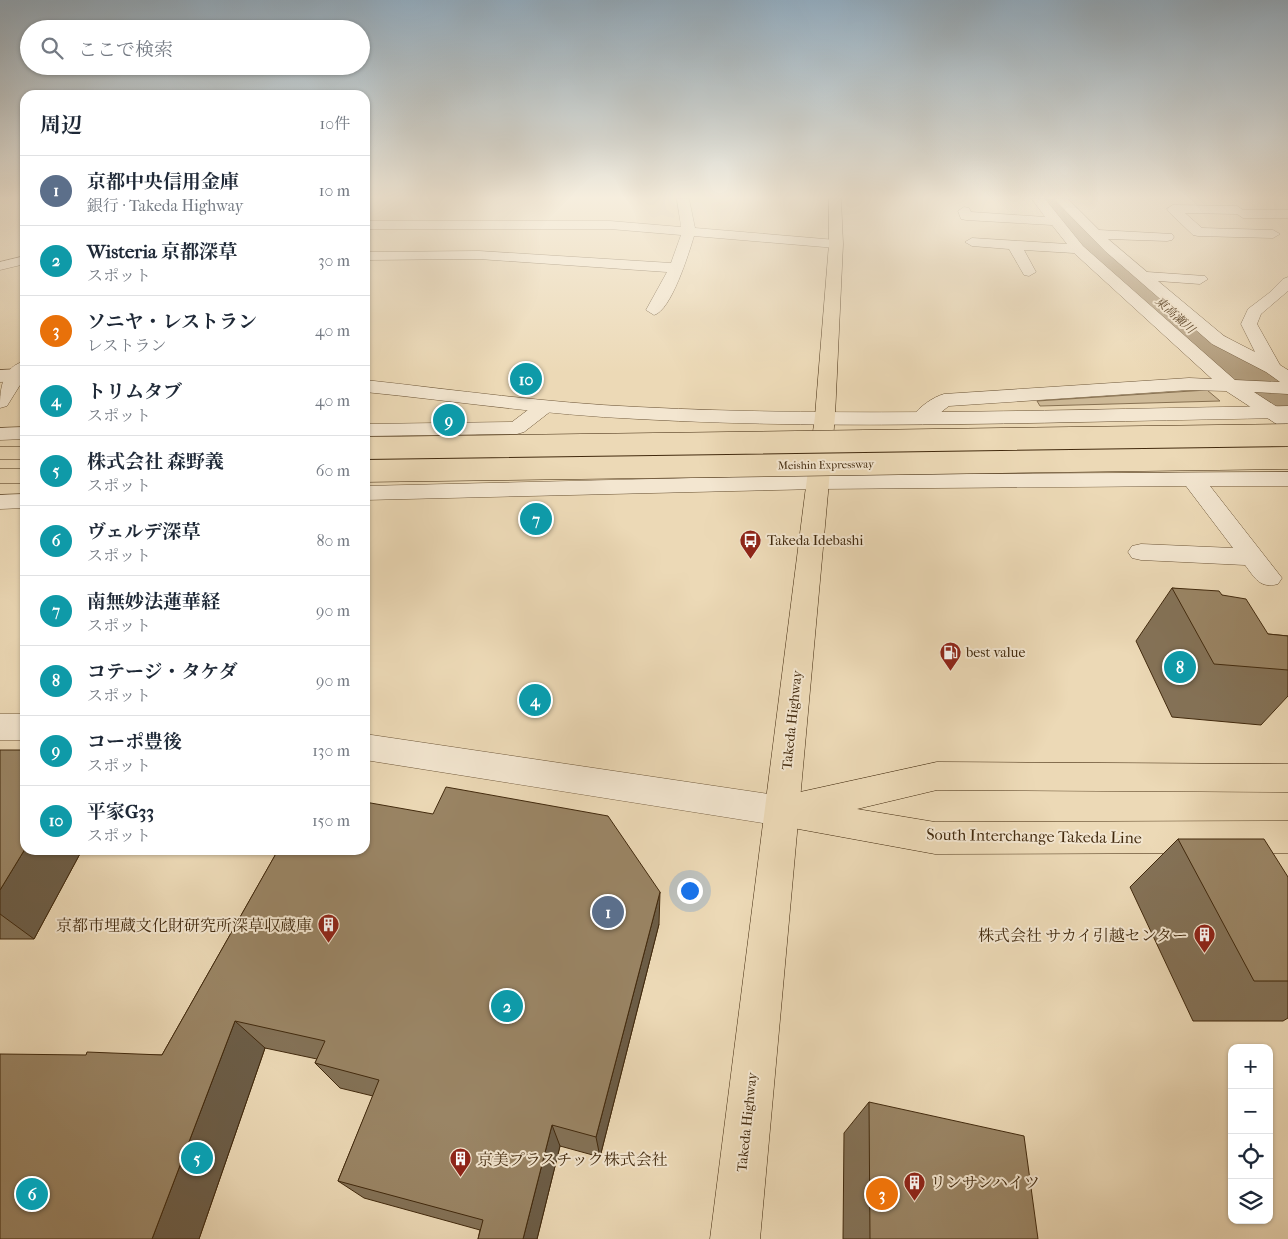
<!DOCTYPE html>
<html lang="ja">
<head>
<meta charset="utf-8">
<style>
	body { margin:0; font-family:"IM FELL French Canon","Noto Serif JP",serif; background:#f6f6f7; color:#1f2937 }
	.controls { position:absolute; right:15px; bottom:15px; display:grid; overflow:hidden; border-radius:10px; box-shadow:0 1px 4px #0004 }
	.controls button { width:45px; height:45px; display:grid; place-items:center; padding:0; border:0; border-bottom:1px solid #e0e1e3; background:#fff; color:#1f2937; font:25px sans-serif }
	.you { position:absolute; left:689px; top:890px; width:18px; height:18px; margin:-12px; border:4px solid #fff; border-radius:50%; background:#1a73e8; box-shadow:0 0 0 8px #1a73e833 }
	.badge { display:grid; place-items:center; width:32px; height:32px; border-radius:50%; background:#2563eb; color:#fff; font-size:16px; font-weight:700 }
	.pin { position:absolute; translate:-50% -50%; border:2px solid #fff; box-shadow:0 1px 5px #0006 }
	.list { margin:0; padding:0; list-style:none }
	h2 { display:flex; justify-content:space-between; align-items:center; height:65px; margin:0; padding:0 20px; font-size:21px }
	h2 small { font-size:16px; font-weight:400; color:#747a83 }
	.list li { display:grid; grid-template-columns:32px 1fr auto; gap:15px; align-items:center; box-sizing:border-box; height:70px; padding:0 20px; border-top:1px solid #e0e1e3 }
	.list b { display:block; font-size:19px; white-space:nowrap }
	.list p { margin:0; font-size:16px; white-space:nowrap; color:#747a83 }
	.list em { font-size:16px; font-style:normal; color:#747a83 }
	.icon { flex:none; width:28px; height:28px; fill:none; stroke:currentColor; stroke-width:2; stroke-linecap:round; stroke-linejoin:round }
	.map { position:relative; flex:none; width:1288px; height:1239px; overflow:hidden }
	.search { position:absolute; background:#fff; box-shadow:0 1px 4px #0004; left:20px; top:20px; width:350px; height:55px; display:flex; align-items:center; gap:12px; box-sizing:border-box; padding:0 18px; border-radius:28px; color:#747a83; font-size:19px }
	.panel { position:absolute; background:#fff; box-shadow:0 1px 4px #0004; left:20px; top:90px; width:350px; height:765px; border-radius:15px }
	.map>svg:first-child { display:block }
	.green { fill:#cfbb99; stroke:#887253 }
	.lines { fill:none; stroke-linecap:round; stroke-linejoin:round }
	.river { fill:#b29d7d; fill-rule:evenodd }
	.minor-casing { stroke:#6c5537; stroke-width:1 }
	.tertiary-casing { stroke:#6c5537; stroke-width:1 }
	.primary-casing { stroke:#41290d; stroke-width:1 }
	.trunk-casing { stroke:#41290d; stroke-width:1 }
	.motorway-casing { stroke:#41290d; stroke-width:1 }
	.minor { fill:#f3e6d0; fill-rule:evenodd }
	.tertiary { fill:#f3e6d0; fill-rule:evenodd }
	.primary { fill:#ecd9b6; fill-rule:evenodd }
	.trunk { fill:#ecd9b6; fill-rule:evenodd }
	.motorway { fill:#ecd9b6; fill-rule:evenodd }
	.motorway-bridge-casing { stroke:#41290d; stroke-width:23; stroke-linecap:butt }
	.motorway-bridge { stroke:#ecd9b6; stroke-width:22 }
	.wall { fill:#847257; stroke:#41290d }
	.shaded-wall { fill:#6c5d47; stroke:#41290d }
	.building { fill:#9a8565; stroke:#41290d }
	.labels { text-anchor:middle; dominant-baseline:central; stroke-width:4; stroke-linejoin:round; paint-order:stroke }
	.far-street-label { font-size:11px; fill:#41290d; stroke:#f3e6d0 }
	.far-water-label { font-size:12px; font-style:italic; fill:#634c2f; stroke:#f3e6d0 }
	.poi-label { font-size:14px; fill:#41290d; stroke:#f3e6d0; text-anchor:start }
	.street-label { font-size:14px; fill:#41290d; stroke:#f3e6d0 }
	.near-street-label { font-size:16px; fill:#41290d; stroke:#f3e6d0 }
	.near-poi-label { font-size:16px; fill:#41290d; stroke:#f3e6d0; text-anchor:end }
</style>
</head>
<body>
<div class="map">
<svg width="1288" height="1239" viewBox="0 0 1288 1239">
	<rect width="100%" height="100%" fill="#ecd9b6"/>
	<filter id="stains"><feTurbulence type="fractalNoise" baseFrequency=".004" numOctaves="4"/><feColorMatrix values="0 0 0 0 .2 0 0 0 0 .09 0 0 0 0 .02 0 0 0 .5 -.17"/></filter>
	<radialGradient id="worn" r=".72"><stop offset=".6" stop-color="#630" stop-opacity="0"/><stop offset="1" stop-color="#630" stop-opacity=".3"/></radialGradient>
	<path class="green" d="M1207,390L1220,401L1040,406L1037,401Z"/>
	<g class="lines">
		<path class="river" d="M1036,199H1069L1110,240L1219,332L1288,377V412L1271,408L1189,350L1086,254Z"/>
		<defs>
			<path id="minor" d="M677,199H689L695,228L836,240L843,244L836,248L694,236C689,253 671,311 654,315L646,310L667,272L479,259L365,260V252L479,251L671,263L681,235L610,229H365V221H610L681,227Z
				M1032,199H1045L1083,246L1235,380L1280,382L1266,372L1212,344L1105,251L1054,199H1068L1099,230L1172,234L1174,237L1172,240L1167,241L1108,239L1147,272L1205,276L1208,279L1200,284L1158,281L1224,336L1255,352L1241,324L1248,309L1269,293L1283,279L1288,277V291L1261,314L1257,324L1280,365L1288,370V394L1254,392L1288,414V429L1281,427L1226,391L1189,390L949,406C938,414 930,424 916,420L913,416C919,407 933,397 944,394L1189,378L1212,379L1074,253L1024,250L1036,272L1029,276L1024,275L1009,249L972,246L965,242L972,238L1067,244L1052,225L966,220L961,219L958,211L964,207L969,208L971,212L1045,217Z
				M1173,205L1237,206L1243,210H1288V218H1243L1237,214L1185,213L1202,228L1273,230L1280,234L1273,238L1198,236L1193,235L1169,212L1167,209Z
				M25,256V264L0,270V262Z
				M25,361V377L7,406L0,408C0,388 2,367 25,361Z
				M544,401L551,403L554,407L551,411L524,432L517,434L365,436V424L512,422L537,403Z
				M25,427V439L0,440V428Z
				M1288,472V486H1210L1282,578L1278,584C1260,589 1255,578 1245,565L1141,560L1132,558L1128,552L1132,546L1141,544L1233,548L1186,486L818,489L365,500V486L818,475Z
				M25,494V508L0,509V495Z"/>
			<path id="tertiary" d="M25,369V381L0,382V370Z
				M365,380C456,390 547,403 638,407C854,418 1072,409 1288,406V418C1072,421 854,431 638,419C546,415 456,401 365,392Z
				M0,714H25V740H0Z
				M365,734L782,796L794,800L799,811L794,822L782,826L365,760Z"/>
			<path id="primary" d="M937,762L1288,764V792L937,790L857,809L935,822L1288,821V853L935,854L782,826L770,822L765,811L770,800L782,796Z"/>
			<path id="trunk" d="M829,199H841L843,244L835,416L760,1239H710L815,416L829,244Z"/>
			<path id="motorway" d="M0,447H25V459H0Z
				M0,469H25V483H0Z"/>
		</defs>
		<use href="#minor" class="minor-casing"/>
		<use href="#tertiary" class="tertiary-casing"/>
		<use href="#primary" class="primary-casing"/>
		<use href="#trunk" class="trunk-casing"/>
		<use href="#motorway" class="motorway-casing"/>
		<use href="#minor" class="minor"/>
		<use href="#tertiary" class="tertiary"/>
		<use href="#primary" class="primary"/>
		<use href="#trunk" class="trunk"/>
		<use href="#motorway" class="motorway"/>
		<defs>
			<path id="motorway-bridge" d="M365,448L1288,435
				M365,471L1288,458"/>
		</defs>
		<use href="#motorway-bridge" class="motorway-bridge-casing"/>
		<use href="#motorway-bridge" class="motorway-bridge"/>
	</g>
	<path class="wall" d="M1172,588L1222,595L1268,634L1288,636V696L1261,725L1172,717L1136,641Z
		M0,750L25,850H82L34,939H0Z
		M1178,839L1288,877V1018L1283,1021H1193L1130,887Z
		M101,850H365L659,924L600,1157L560,1146L537,1239H478L480,1230L364,1198L338,1181L373,1096L340,1088L315,1063L317,1059L265,1048L199,1239H0L86,1055H162L277,852Z
		M869,1102L1038,1239H843L844,1133Z"/>
	<path class="shaded-wall" d="M25,849V850H82L34,939L0,914V890Z
		M660,892L659,924L600,1157L596,1137Z
		M235,1021L265,1048L199,1239H152Z
		M552,1125L560,1146L537,1239H523Z"/>
	<path class="building" d="M1172,588L1219,591L1222,595L1246,599L1268,634L1288,636V670L1214,664Z
		M0,750H25V849L0,890Z
		M446,787L608,816L660,892L596,1137L552,1125L523,1239H478L483,1220L338,1181L379,1080L315,1063L325,1041L235,1021L152,1239H0V1054L86,1055L87,1052L162,1055L278,850H365V802L433,814Z
		M1178,839H1264L1288,877V981H1254Z
		M869,1102L1024,1136L1038,1239H870Z"/>
	<linearGradient id="sky" x2="0" y2="1"><stop stop-color="#92abbd"/><stop offset="0.53" stop-color="#f6eede"/><stop offset="1" stop-color="#f6eede" stop-opacity="0"/></linearGradient>
	<rect width="1288" height="373" fill="url(#sky)"/>
	<defs>
		<symbol id="bus-pin" viewBox="-11 -11 22 30"><path d="M0 17L-7.5 6A9.5 9.5 0 1 1 7.5 6Z" fill="#8f2418" stroke="#f3e6d0"/><path d="M-5-6H5V4H4V6H2V4H-2V6H-4V4H-5ZM-3.5-4V0h7V-4ZM-3.5 1.2v1.5H-2V1.2ZM2 1.2v1.5H3.5V1.2Z" fill="#fff"/></symbol>
		<symbol id="fuel-pin" viewBox="-11 -11 22 30"><path d="M0 17L-7.5 6A9.5 9.5 0 1 1 7.5 6Z" fill="#8f2418" stroke="#f3e6d0"/><path d="M-5.5-6h7V0h2V4h1.3V-2.5L3-4.5l.8-.8L6-3V5H2.5V1h-1V6h-7ZM-4.2-4.7v3.2H.2V-4.7Z" fill="#fff"/></symbol>
		<symbol id="building-pin" viewBox="-11 -11 22 30"><path d="M0 17L-7.5 6A9.5 9.5 0 1 1 7.5 6Z" fill="#8f2418" stroke="#f3e6d0"/><path d="M-4-6H4V6H1V3H-1V6H-4ZM-2.5-4.3h1.7v1.8h-1.7ZM.8-4.3h1.7v1.8H.8ZM-2.5-1h1.7V.8h-1.7ZM.8-1h1.7V.8H.8Z" fill="#fff"/></symbol>
	</defs>
	<g fill-rule="evenodd">
		<use href="#bus-pin" x="738" y="528" width="25" height="34"/>
		<use href="#fuel-pin" x="938" y="640" width="25" height="34"/>
		<use href="#building-pin" x="316" y="912" width="25" height="34"/>
		<use href="#building-pin" x="1192" y="922" width="25" height="34"/>
		<use href="#building-pin" x="448" y="1146" width="25" height="34"/>
		<use href="#building-pin" x="902" y="1170" width="25" height="34"/>
	</g>
	<g class="labels">
		<g class="far-street-label">
			<text transform="translate(826 465) rotate(-1)">Meishin Expressway</text>
		</g>
		<g class="far-water-label">
			<text transform="translate(1175 315) rotate(42)">東高瀬川</text>
		</g>
		<g class="poi-label">
			<text x="767" y="540">Takeda Idebashi</text>
			<text x="966" y="652">best value</text>
		</g>
		<g class="street-label">
			<text transform="translate(792 720) rotate(-84)">Takeda Highway</text>
			<text transform="translate(747 1122) rotate(-84)">Takeda Highway</text>
		</g>
		<g class="near-street-label">
			<text transform="translate(1034 836) rotate(1)">South Interchange Takeda Line</text>
		</g>
		<g class="near-poi-label">
			<text x="312" y="925">京都市埋蔵文化財研究所深草収蔵庫</text>
			<text x="1188" y="935">株式会社 サカイ引越センター</text>
			<text x="477" y="1159" text-anchor="start">京美プラスチック株式会社</text>
			<text x="930" y="1182" text-anchor="start">リンサンハイツ</text>
		</g>
	</g>
	<rect width="100%" height="100%" filter="url(#stains)"/>
	<rect width="100%" height="100%" fill="url(#worn)"/>
</svg>
<div class="controls">
<button>+</button>
<button>−</button>
<button><svg class="icon" aria-label="locate" viewBox="0 0 24 24"><circle cx="12" cy="12" r="6"/><path d="M12 2v4M12 18v4M2 12h4M18 12h4"/></svg></button>
<button><svg class="icon" aria-label="layers" viewBox="0 0 24 24"><path d="M12 4l9 5-9 5-9-5zM3 14l9 5 9-5"/></svg></button>
</div>
<div class="you"></div>
<div class="pin badge" style="left:608px;top:912px;background:#5c6f8a">1</div>
<div class="pin badge" style="left:507px;top:1006px;background:#0f9aa8">2</div>
<div class="pin badge" style="left:882px;top:1194px;background:#e8710a">3</div>
<div class="pin badge" style="left:535px;top:700px;background:#0f9aa8">4</div>
<div class="pin badge" style="left:197px;top:1158px;background:#0f9aa8">5</div>
<div class="pin badge" style="left:32px;top:1194px;background:#0f9aa8">6</div>
<div class="pin badge" style="left:536px;top:519px;background:#0f9aa8">7</div>
<div class="pin badge" style="left:1180px;top:667px;background:#0f9aa8">8</div>
<div class="pin badge" style="left:449px;top:420px;background:#0f9aa8">9</div>
<div class="pin badge" style="left:526px;top:379px;background:#0f9aa8">10</div>
<div class="search"><svg class="icon" aria-label="search" viewBox="0 0 24 24"><circle cx="10" cy="10" r="6"/><path d="M15 15l6 6"/></svg>ここで検索</div>
<section class="panel">
<h2>周辺<small>10件</small></h2>
<ul class="list">
<li><span class="badge" style="background:#5c6f8a">1</span><div><b>京都中央信用金庫</b><p>銀行 · Takeda Highway</p></div><em>10 m</em></li>
<li><span class="badge" style="background:#0f9aa8">2</span><div><b>Wisteria 京都深草</b><p>スポット</p></div><em>30 m</em></li>
<li><span class="badge" style="background:#e8710a">3</span><div><b>ソニヤ・レストラン</b><p>レストラン</p></div><em>40 m</em></li>
<li><span class="badge" style="background:#0f9aa8">4</span><div><b>トリムタブ</b><p>スポット</p></div><em>40 m</em></li>
<li><span class="badge" style="background:#0f9aa8">5</span><div><b>株式会社 森野義</b><p>スポット</p></div><em>60 m</em></li>
<li><span class="badge" style="background:#0f9aa8">6</span><div><b>ヴェルデ深草</b><p>スポット</p></div><em>80 m</em></li>
<li><span class="badge" style="background:#0f9aa8">7</span><div><b>南無妙法蓮華経</b><p>スポット</p></div><em>90 m</em></li>
<li><span class="badge" style="background:#0f9aa8">8</span><div><b>コテージ・タケダ</b><p>スポット</p></div><em>90 m</em></li>
<li><span class="badge" style="background:#0f9aa8">9</span><div><b>コーポ豊後</b><p>スポット</p></div><em>130 m</em></li>
<li><span class="badge" style="background:#0f9aa8">10</span><div><b>平家G33</b><p>スポット</p></div><em>150 m</em></li>
</ul>
</section>
</div>
</body>
</html>
